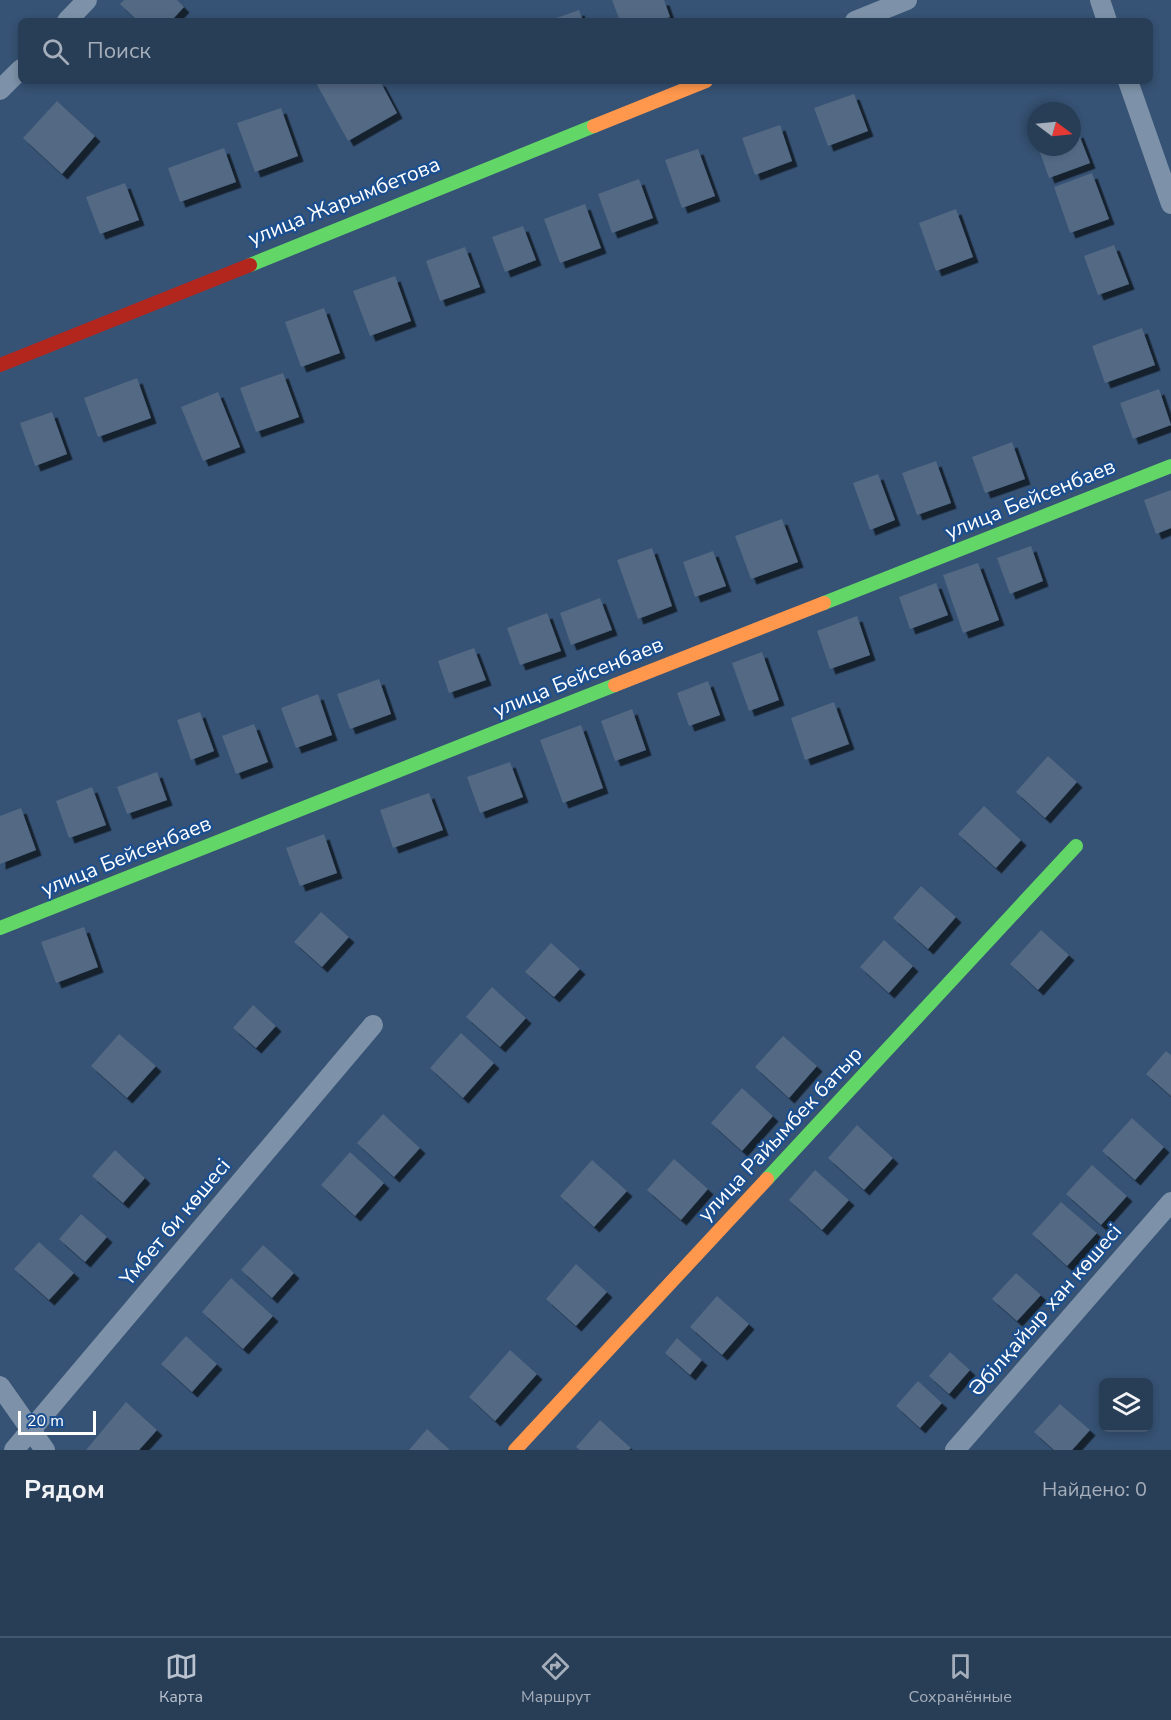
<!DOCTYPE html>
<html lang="ru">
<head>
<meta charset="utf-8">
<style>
	body { margin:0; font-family:"Nunito Sans",sans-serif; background:#30455d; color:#f1f3f6 }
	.controls { position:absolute; right:18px; bottom:18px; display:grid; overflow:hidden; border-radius:9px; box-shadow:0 3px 9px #0003 }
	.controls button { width:54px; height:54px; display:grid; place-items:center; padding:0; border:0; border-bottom:2px solid #44576d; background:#283e57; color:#f1f3f6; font:30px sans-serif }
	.compass { position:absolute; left:1027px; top:102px; width:54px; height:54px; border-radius:50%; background:#283e57; box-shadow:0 3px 9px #0003; rotate:106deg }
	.scale { position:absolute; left:18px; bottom:15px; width:78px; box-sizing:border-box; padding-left:6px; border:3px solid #fff; border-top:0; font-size:16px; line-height:21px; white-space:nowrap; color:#fff; -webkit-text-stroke:4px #1b4f8f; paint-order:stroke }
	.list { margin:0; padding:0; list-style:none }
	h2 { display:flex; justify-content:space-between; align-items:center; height:78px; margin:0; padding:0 24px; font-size:26px }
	h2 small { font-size:20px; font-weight:400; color:#a5aeba }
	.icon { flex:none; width:33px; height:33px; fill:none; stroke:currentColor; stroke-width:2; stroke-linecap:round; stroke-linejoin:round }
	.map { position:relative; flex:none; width:1171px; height:1450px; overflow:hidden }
	.search { position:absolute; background:#283e57; box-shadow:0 3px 9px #0003; left:18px; right:18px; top:18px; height:66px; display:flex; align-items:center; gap:15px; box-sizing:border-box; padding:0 21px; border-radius:9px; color:#a5aeba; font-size:22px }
	.sheet { height:186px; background:#283e57 }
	nav { display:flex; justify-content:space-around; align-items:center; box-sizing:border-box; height:84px; border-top:2px solid #44576d; background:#283e57; font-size:16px; color:#a5aeba }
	nav a { display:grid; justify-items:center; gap:3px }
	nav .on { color:#b9c2ce }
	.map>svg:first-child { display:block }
	.building { fill:#526984; filter:url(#shadow) }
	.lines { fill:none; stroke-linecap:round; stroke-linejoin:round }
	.street { stroke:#7d92a8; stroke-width:20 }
	.fast { stroke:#63d668; stroke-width:14 }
	.slow { stroke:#ff974d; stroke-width:14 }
	.jam { stroke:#b3261e; stroke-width:14 }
	.labels { text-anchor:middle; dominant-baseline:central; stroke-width:4.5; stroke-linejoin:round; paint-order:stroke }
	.street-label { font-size:21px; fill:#fff; stroke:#1b4f8f }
</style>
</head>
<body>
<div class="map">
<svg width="1171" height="1450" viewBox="0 0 1171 1450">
	<defs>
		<filter id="shadow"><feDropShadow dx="5.5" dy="5.5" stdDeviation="0" flood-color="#0009"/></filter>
	</defs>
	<rect width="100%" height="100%" fill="#365274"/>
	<path class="building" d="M124,0H177L184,7L171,21H138L120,4Z
		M612,0H664L670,17L659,21H620Z
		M579,10L583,21H548Z
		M315,81H380L397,113L348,141Z
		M854,94L868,131L828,146L814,108Z
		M57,101L95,136L62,174L23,138Z
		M281,108L298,156L255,172L237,123Z
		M780,125L792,161L755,175L742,138Z
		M1078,132L1090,163L1049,178L1038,147H1072V135Z
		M224,148L236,182L180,202L168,168Z
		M698,149L715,196L682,208L665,160Z
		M1092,173L1109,219L1070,233L1054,187Z
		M639,179L653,218L612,233L598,194Z
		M125,183L139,220L100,234L86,197Z
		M585,204L601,248L560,263L544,219Z
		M956,209L973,257L936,271L919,223Z
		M523,226L536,260L505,272L492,237Z
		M1114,245L1129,284L1098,295L1084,256Z
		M465,247L480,287L440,301L426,261Z
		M395,276L411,321L370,336L353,291Z
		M324,308L340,353L301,367L285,322Z
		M1142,328L1155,365L1105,383L1092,346Z
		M283,373L299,417L256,432L240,388Z
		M137,378L151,418L98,437L84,398Z
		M1159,389L1171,425L1133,439L1120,403Z
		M218,392L240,447L203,461L181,407Z
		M52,412L67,454L35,466L20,423Z
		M1012,442L1025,479L985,493L972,457Z
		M936,461L951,503L917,515L902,473Z
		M878,474L895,520L870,530L853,483Z
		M1171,490V528L1156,534L1144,500Z
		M782,519L798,562L751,579L735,536Z
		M1031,546L1043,581L1010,594L997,558Z
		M652,548L672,606L638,619L617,560Z
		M713,551L726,586L695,597L683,562Z
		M978,563L999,620L963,633L943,575Z
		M936,583L948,615L910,629L899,597Z
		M600,598L612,630L571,645L560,613Z
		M547,613L561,651L520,665L507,628Z
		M857,616L870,655L830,669L817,631Z
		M474,648L486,680L449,693L438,661Z
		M762,652L779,700L749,711L732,663Z
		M379,679L391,714L350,729L337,694Z
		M708,681L720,715L689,726L677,693Z
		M318,694L332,735L296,748L281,708Z
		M834,702L849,744L805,760L791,718Z
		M632,709L646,750L615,761L601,721Z
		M200,712L214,751L191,760L177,720Z
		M254,724L268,762L236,774L222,736Z
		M581,725L603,788L563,803L540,740Z
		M1048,756L1077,782L1045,818L1016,792Z
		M510,762L523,797L480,813L467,777Z
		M157,772L167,800L127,814L117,787Z
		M92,787L106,825L69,838L56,801Z
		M429,793L443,830L393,848L380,810Z
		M984,806L1021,840L996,868L958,834Z
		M21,808L36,850L0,864V816Z
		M324,834L337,873L300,886L286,848Z
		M921,886L956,917L928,949L893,918Z
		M321,912L349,937L322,967L294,942Z
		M84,927L98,967L56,983L41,942Z
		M1041,930L1069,955L1038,990L1010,964Z
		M884,940L913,966L889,993L860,967Z
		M551,943L580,969L554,997L525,972Z
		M492,987L526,1018L500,1047L466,1017Z
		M253,1005L276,1026L256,1048L233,1028Z
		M461,1033L494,1063L463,1098L430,1068Z
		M119,1034L156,1066L127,1098L91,1066Z
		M783,1036L817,1066L789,1098L755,1067Z
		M1166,1051L1171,1055V1096L1146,1074Z
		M742,1088L773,1116L742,1151L711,1123Z
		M383,1114L420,1148L394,1177L357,1143Z
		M1132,1118L1164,1147L1135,1180L1102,1151Z
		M857,1125L893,1158L864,1190L828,1158Z
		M115,1150L145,1178L123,1203L92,1176Z
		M350,1152L384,1183L355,1216L321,1185Z
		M674,1159L708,1189L681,1220L647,1190Z
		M592,1160L627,1191L594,1227L560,1196Z
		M1092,1165L1127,1196L1101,1225L1066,1194Z
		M815,1170L849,1200L822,1230L789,1200Z
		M1061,1202L1097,1233L1067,1266L1032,1234Z
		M81,1214L107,1237L85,1262L59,1239Z
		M39,1242L74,1273L49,1300L14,1269Z
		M263,1245L294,1273L272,1298L241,1270Z
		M576,1264L607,1292L576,1326L546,1299Z
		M1016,1273L1041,1295L1017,1321L992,1299Z
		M231,1278L273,1316L243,1349L202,1312Z
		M717,1296L749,1324L722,1355L690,1327Z
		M186,1336L217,1364L192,1392L161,1364Z
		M677,1338L702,1360L690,1375L665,1353Z
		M510,1350L537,1374L495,1421L469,1397Z
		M950,1352L970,1370L949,1394L929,1376Z
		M918,1381L942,1403L920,1428L896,1406Z
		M126,1402L157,1430L139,1450H86Z
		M1060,1404L1090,1430L1072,1450H1054L1034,1432Z
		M600,1420L631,1448L629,1450H580L576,1447Z
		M427,1429L450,1450H409Z"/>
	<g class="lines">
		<path class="street" d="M1100,0L1107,21
			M67,21L87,0
			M855,21L907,0
			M1128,81L1171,204
			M0,90L21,69
			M0,1386L45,1450
			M14,1450L373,1025
			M955,1450L1171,1202"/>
		<path class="fast" d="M250,265L594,126
			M824,603L1171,466
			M0,928L615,685
			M767,1179L1076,846"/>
		<path class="slow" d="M594,126L706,81
			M615,685L824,603
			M515,1450L767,1179"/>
		<path class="jam" d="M0,365L250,265"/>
	</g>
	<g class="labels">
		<g class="street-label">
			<text transform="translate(344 201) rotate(-22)">улица Жарымбетова</text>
			<text transform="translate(1030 499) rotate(-22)">улица Бейсенбаев</text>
			<text transform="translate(578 677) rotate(-22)">улица Бейсенбаев</text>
			<text transform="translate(126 856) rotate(-22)">улица Бейсенбаев</text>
			<text transform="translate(780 1134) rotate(-47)">улица Райымбек батыр</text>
			<text transform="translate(175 1222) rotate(-50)">Үмбет би көшесі</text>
			<text transform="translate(1045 1310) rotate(-49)">Әбілқайыр хан көшесі</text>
		</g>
	</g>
</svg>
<div class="controls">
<button><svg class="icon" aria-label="layers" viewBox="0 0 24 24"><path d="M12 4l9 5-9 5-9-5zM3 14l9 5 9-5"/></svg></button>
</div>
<svg class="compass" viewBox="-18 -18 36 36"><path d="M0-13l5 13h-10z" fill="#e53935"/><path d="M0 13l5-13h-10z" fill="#a5aeba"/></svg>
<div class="scale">20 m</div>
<div class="search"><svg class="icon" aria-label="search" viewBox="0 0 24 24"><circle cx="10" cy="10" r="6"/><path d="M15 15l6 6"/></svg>Поиск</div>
</div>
<section class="sheet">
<h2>Рядом<small>Найдено: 0</small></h2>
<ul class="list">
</ul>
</section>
<nav>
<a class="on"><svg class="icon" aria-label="map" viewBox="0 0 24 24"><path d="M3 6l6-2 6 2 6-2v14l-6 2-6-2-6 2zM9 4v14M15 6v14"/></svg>Карта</a>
<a><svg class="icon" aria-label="directions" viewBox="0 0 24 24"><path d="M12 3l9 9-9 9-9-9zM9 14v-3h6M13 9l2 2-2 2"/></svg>Маршрут</a>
<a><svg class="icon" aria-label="saved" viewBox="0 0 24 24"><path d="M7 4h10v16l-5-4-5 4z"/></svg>Сохранённые</a>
</nav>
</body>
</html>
